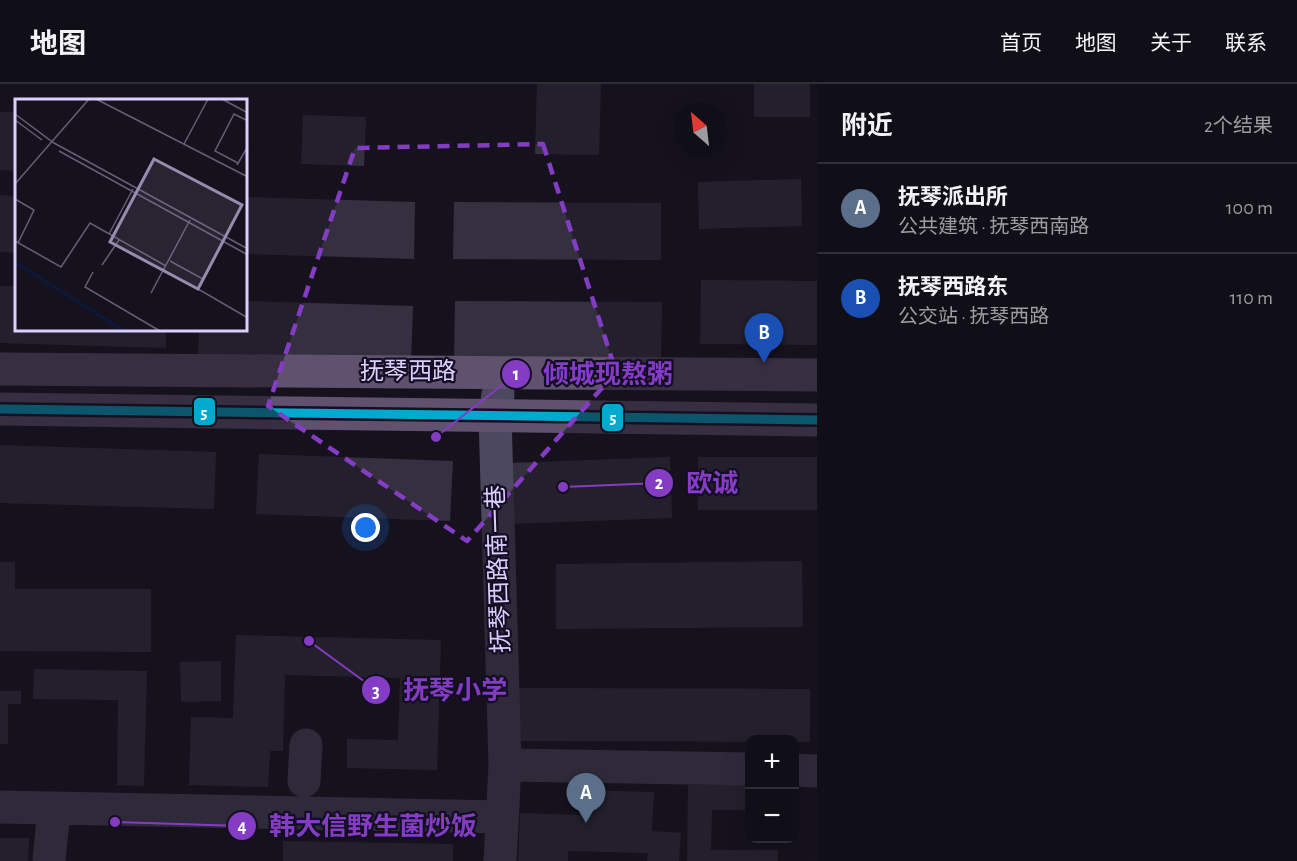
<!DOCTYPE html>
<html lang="zh">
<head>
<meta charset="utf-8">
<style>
	body { margin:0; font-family:"Alegreya Sans","Noto Sans SC",sans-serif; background:#19171f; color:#f1f3f6 }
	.controls { position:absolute; right:18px; bottom:18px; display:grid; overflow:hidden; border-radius:12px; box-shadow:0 6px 24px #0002 }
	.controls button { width:54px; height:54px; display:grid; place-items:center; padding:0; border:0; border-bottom:2px solid #302e35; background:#100e16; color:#f1f3f6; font:30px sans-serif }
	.compass { position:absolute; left:673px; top:18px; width:54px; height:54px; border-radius:50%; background:#100e16; box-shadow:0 6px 24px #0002; rotate:332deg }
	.you { position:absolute; left:366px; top:444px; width:21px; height:21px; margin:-15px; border:4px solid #fff; border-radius:50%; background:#1a73e8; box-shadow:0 0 0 9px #1a73e833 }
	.badge { display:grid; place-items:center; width:39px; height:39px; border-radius:50%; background:#7c3aed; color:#fff; font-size:20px; font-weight:700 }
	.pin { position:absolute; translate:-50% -50px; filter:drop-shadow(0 2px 3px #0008) }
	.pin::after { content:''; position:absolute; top:32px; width:21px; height:18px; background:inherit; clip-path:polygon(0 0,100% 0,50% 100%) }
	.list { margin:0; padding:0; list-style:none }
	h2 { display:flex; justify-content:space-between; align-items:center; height:78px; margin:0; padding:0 24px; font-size:26px }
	h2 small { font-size:20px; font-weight:400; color:#9c9ca1 }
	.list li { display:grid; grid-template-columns:39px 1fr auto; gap:18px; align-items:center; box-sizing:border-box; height:90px; padding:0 24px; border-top:2px solid #302e35 }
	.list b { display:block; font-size:22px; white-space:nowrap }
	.list p { margin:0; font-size:20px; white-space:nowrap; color:#9c9ca1 }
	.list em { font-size:20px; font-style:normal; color:#9c9ca1 }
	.map { position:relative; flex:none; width:817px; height:777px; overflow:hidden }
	header { display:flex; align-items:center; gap:36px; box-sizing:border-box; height:84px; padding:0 30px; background:#100e16; border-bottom:2px solid #302e35 }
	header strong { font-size:28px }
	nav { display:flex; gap:33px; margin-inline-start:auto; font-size:21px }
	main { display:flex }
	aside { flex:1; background:#100e16 }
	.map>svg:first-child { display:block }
	.building { fill:#34303f }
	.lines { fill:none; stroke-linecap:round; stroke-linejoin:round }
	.minor { stroke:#4c485e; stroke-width:33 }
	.major { stroke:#60516f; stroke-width:33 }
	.bus-1-casing { stroke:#140e22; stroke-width:14 }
	.bus-1 { stroke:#00a9ce; stroke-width:9 }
	.marked { fill:none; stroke:#843cc5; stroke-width:4.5; stroke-dasharray:12 8; stroke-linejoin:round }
	.labels { text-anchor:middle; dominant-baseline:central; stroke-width:4.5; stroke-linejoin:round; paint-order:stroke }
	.street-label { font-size:24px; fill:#dacffe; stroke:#140e22 }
	.inset-river { fill:none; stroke:#0b173b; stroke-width:3 }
	.inset-road { fill:none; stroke:#645e77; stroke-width:1.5 }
	.view { fill:#958daf; fill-opacity:0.15; stroke:#958daf; stroke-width:3 }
	.inset-edge { fill:none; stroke:#dacffe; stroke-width:3 }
	.leader { fill:none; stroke:#843cc5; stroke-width:2 }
	.callout-dot { fill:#843cc5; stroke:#140e22; stroke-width:2 }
	.mark-label { font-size:18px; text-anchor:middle; font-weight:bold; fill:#fff }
	.callout-label { font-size:26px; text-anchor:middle; font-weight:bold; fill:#843cc5; stroke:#140e22; stroke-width:4.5; stroke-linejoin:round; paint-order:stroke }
	.line-badge { stroke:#140e22; stroke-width:2 }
	.badge-label { font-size:16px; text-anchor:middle; font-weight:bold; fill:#fff }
</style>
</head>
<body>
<header>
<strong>地图</strong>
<nav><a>首页</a><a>地图</a><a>关于</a><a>联系</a></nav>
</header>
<main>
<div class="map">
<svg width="817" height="777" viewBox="0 0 817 777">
	<rect width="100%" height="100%" fill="#16121d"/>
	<path class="building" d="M537,0H601L599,71L535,70Z
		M754,0H810V33H754Z
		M0,28H16V87L0,86Z
		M303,31L366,33L364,82L301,80Z
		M801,95L802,142L699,145L698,98Z
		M0,111L16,112V169L0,168Z
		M246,113L415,118L414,175L246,170Z
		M454,118L661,119V176L453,175Z
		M701,196L817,197V261L700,260Z
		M0,202H16V246H166V264L0,259Z
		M246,217L413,222L411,279L198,273L199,246H246Z
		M455,217L662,218L661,274L454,273Z
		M0,361L216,368L214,425L0,419Z
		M259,370L453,377L450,437L256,430Z
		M670,373L672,434L508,440L506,379Z
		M698,373H817V426H698Z
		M802,477L803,543L556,545V480Z
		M0,478H15V505H151V568L0,567Z
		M236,551L441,556L437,686L347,684V655L398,656L400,594L285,591L283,667H270L268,703L189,701L191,633L233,634Z
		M221,577V617L181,618L180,578Z
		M34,585L147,587L144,702L117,701L118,616L33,615Z
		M519,604L810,605V658L519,657Z
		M0,607H21V620H8V660H0Z
		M688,701H750V726H712L711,766H778V777H687Z
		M580,706L654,708L652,747L681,749L679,777H647L648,769L568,767V777H518L520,729L579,731Z
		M0,754H29L28,777H0Z
		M283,757L453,760V777H283Z"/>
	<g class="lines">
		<path class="minor" d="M498,310L495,331L505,681L500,777
			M505,681L750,685
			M794,686L817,687
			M304,697L306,661
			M0,723L500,733
			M49,777L54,725"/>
		<path class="major" d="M0,285L817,291
			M0,325L817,336"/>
		<defs>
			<path id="bus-1" d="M0,325L817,336"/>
		</defs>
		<use href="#bus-1" class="bus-1-casing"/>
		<use href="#bus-1" class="bus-1"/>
	</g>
	<path d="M0 0H817V777H0ZM543,60L616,288L467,457L268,322L355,64Z" fill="#16121d" fill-opacity=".55" fill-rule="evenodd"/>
	<path class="marked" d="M543,60L616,288L467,457L268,322L355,64Z"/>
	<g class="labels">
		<g class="street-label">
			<text x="408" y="288">抚琴西路</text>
			<text transform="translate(499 485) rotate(-92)">抚琴西路南一巷</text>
		</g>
	</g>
	<g transform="translate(15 15)">
		<rect width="232" height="232" fill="#16121d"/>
		<path class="inset-river" d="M0,163L109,232"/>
		<path class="inset-road" d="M81,0L233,78M207,0L233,14M0,15L39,44L233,150M0,21L27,41M169,45L193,0M44,52L233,156M223,64L200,52L219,15L233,22M222,66L233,47M0,85L74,0M0,100L19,111L3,144M94,135L118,90M0,142L46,168L75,124L151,167M155,162L188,180L183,190L233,219M87,166L104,141M78,173L70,188L145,232M136,194L175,121"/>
		<path class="view" d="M139,60L227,106L183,190L95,143Z"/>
		<rect width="232" height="232" class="inset-edge"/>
	</g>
	<path class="leader" d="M436 353L516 290M563 403L659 399M309 557L376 606M115 738L242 742"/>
	<g class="callout-dot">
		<circle cx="436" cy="353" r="6"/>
		<circle cx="563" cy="403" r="6"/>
		<circle cx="309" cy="557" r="6"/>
		<circle cx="115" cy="738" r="6"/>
		<circle cx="516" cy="290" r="15"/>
		<circle cx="659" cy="399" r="15"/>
		<circle cx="376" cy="606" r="15"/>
		<circle cx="242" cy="742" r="15"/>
	</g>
	<g class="mark-label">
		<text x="516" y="296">1</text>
		<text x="659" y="405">2</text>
		<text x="376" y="613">3</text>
		<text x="242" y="748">4</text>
	</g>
	<g class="callout-label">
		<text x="608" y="299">倾城现熬粥</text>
		<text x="712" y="408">欧诚</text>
		<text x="455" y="615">抚琴小学</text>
		<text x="373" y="751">韩大信野生菌炒饭</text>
	</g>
	<g class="line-badge">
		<rect x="193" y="313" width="23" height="29" rx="6" fill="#00a9ce"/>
		<rect x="601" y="319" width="23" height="29" rx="6" fill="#00a9ce"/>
	</g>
	<g class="badge-label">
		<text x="204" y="334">5</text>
		<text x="613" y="339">5</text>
	</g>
</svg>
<div class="controls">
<button>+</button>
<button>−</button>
</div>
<svg class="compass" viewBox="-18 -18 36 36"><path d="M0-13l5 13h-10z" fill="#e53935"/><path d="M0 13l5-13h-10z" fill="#9c9ca1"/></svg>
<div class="you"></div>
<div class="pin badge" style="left:586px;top:739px;background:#5c6f8a">A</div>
<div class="pin badge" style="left:764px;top:279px;background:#1a4fb4">B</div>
</div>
<aside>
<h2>附近<small>2个结果</small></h2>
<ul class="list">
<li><span class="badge" style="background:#5c6f8a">A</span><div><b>抚琴派出所</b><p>公共建筑 · 抚琴西南路</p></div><em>100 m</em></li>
<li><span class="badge" style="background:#1a4fb4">B</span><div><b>抚琴西路东</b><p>公交站 · 抚琴西路</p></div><em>110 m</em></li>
</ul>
</aside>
</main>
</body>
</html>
